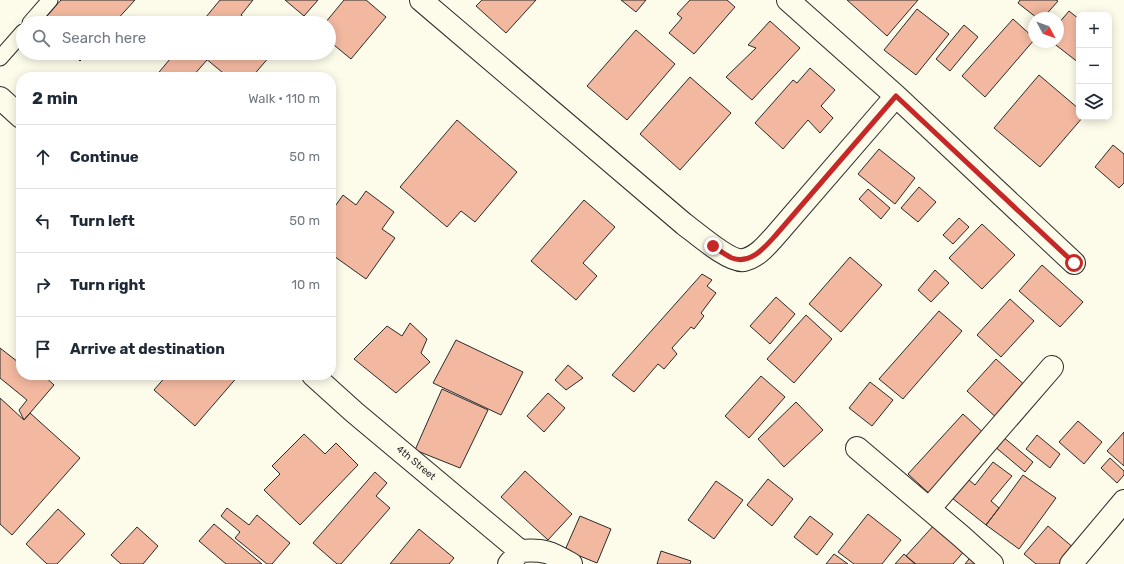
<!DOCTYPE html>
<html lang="en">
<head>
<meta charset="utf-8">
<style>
	body { margin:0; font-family:Rubik,sans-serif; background:#f2f2f3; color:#1f2937 }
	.controls { position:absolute; right:12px; top:12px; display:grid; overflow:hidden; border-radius:8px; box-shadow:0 2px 10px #0003 }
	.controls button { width:36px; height:36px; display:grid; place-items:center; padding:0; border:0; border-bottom:1px solid #e0e1e3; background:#fff; color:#1f2937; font:20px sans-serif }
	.compass { position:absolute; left:1028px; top:12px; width:36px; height:36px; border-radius:50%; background:#fff; box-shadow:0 2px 10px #0003; rotate:131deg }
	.stop { position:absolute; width:12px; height:12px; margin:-9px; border:3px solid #c62828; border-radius:50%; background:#fff }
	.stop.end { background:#c62828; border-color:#fff; box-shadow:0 1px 4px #0008 }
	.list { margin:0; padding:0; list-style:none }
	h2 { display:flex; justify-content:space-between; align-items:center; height:52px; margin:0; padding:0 16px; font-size:17px }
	h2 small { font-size:13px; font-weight:400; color:#747a83 }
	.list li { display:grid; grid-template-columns:26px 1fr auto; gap:12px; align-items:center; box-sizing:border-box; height:64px; padding:0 16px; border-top:1px solid #e0e1e3 }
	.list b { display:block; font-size:15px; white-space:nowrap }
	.list em { font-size:13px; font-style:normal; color:#747a83 }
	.icon { flex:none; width:22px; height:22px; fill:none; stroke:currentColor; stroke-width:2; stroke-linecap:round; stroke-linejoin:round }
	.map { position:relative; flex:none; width:1124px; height:564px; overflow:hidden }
	.search { position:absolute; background:#fff; box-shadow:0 2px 10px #0003; left:16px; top:16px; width:320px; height:44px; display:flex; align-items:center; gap:10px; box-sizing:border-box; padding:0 14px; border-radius:22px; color:#747a83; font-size:15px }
	.panel { position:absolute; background:#fff; box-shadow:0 2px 10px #0003; left:16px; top:72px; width:320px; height:308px; border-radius:16px }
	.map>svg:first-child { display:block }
	.building { fill:#f2b8a0; stroke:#2b2b2b }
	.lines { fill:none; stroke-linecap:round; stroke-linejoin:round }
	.lane-casing { stroke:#2b2b2b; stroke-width:17 }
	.street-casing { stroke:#2b2b2b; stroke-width:24 }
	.lane { stroke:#fdfbea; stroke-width:15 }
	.street { stroke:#fdfbea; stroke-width:22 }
	.route { stroke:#c62828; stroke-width:5 }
	.labels { text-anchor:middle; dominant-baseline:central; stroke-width:3; stroke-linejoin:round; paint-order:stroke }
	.street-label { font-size:10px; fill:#2b2b2b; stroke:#fdfbea }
</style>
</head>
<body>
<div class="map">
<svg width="1124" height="564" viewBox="0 0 1124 564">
	<rect width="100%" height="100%" fill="#fdfbea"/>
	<path class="building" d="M61,0H135L114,23H41Z
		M220,0H253L241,15L251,23H201Z
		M285,0H318L304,16Z
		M344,0H366L386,17L351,59L329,41V23H325Z
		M482,0H536L506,33L476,6Z
		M621,0H646L636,12Z
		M690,0H727L735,7L694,54L669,33L682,18L677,14Z
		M847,0H918L887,36Z
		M1020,0H1056L1058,1L1043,18H1037L1018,3Z
		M917,9L949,34L916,75L884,50Z
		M1069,11L1079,19V63L1052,42H1058V24Z
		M1013,19L1034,38V40L985,97L962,76Z
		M770,21L800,48L752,100L726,77L756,48L748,45Z
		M964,25L978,37L950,71L936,59Z
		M636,30L675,64L627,120L587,86Z
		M71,53H88L80,61Z
		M175,53H198L207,60L192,77H155Z
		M199,53H265L270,56L252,77H228Z
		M810,68L835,90L821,106L833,118L820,133L808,120L783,149L755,123L793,80L797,83Z
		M1039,75L1079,109V117H1083L1040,167L994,128Z
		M690,77L731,113L680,170L640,134Z
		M457,120L517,172L475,222L461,211L447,227L400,187Z
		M1113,145L1124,154V183L1119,188L1095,167Z
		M879,149L915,178L895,204L858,174Z
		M919,187L936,202L918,222L901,208Z
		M868,189L890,208L881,219L859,199Z
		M366,191L394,212L382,229L395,238L366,279L331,254V212L343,195L356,205Z
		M584,200L615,227L583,263L597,276L576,300L531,261Z
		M959,218L969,227L953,244L943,235Z
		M982,224L1015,255L982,289L949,258Z
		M850,257L882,285L841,332L809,304Z
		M1042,265L1083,302L1060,327L1019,291Z
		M935,270L949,283L931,302L918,290Z
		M702,274L712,280L707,286L716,293L701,313L704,316L694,329L691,327L672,348L677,354L664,369L658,364L634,392L612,375Z
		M776,297L795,314L770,344L750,326Z
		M1010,299L1034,321L1001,357L977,335Z
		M939,311L962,331L903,399L879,379Z
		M806,315L832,339L794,383L767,359Z
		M410,323L427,339L421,353L430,362L396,393L354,359L387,326L402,336Z
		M456,340L523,372L501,415L433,383Z
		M0,348L18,362L21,358V375H43L54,385L24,420L19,410L27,400L0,378Z
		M996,359L1028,388L999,420L967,391Z
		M568,365L583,378L566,390L555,380Z
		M122,375H132L128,380Z
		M167,375H239L195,426L154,390Z
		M761,376L785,397L749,438L725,416Z
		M870,382L893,400L872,426L849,408Z
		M442,389L488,410L460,468L415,450Z
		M548,393L565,408L544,432L527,416Z
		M0,398L24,420L30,413L80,458L12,535L0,524Z
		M796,402L823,430L784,467L758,439Z
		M963,414L988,437L932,496L908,474Z
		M1078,421L1102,442L1084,464L1059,442Z
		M1124,432V466L1107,451Z
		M304,434L325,454L336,443L358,465L300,525L264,490L280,474L272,466Z
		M1037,435L1060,454L1050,468L1026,449Z
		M1002,436L1033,462L1025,472L994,446Z
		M1110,458L1124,471V475L1117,483L1101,468Z
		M993,462L1012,476L991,501L999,508L986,525L947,494L963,475L975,485Z
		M525,471L572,514L548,540L501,497Z
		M375,472L387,483L376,496L390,508L341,564H337L313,543Z
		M1023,475L1056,498L1019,549L986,525L999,508Z
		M768,479L793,499L772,526L747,505Z
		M716,481L743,500L714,539L688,520Z
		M227,508L249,525L257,515L290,543L272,564H267L235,538L240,532L221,516Z
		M58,509L85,534L57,564H47L26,544Z
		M868,514L901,540L882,564H854L838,552Z
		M580,516L611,529L597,563L565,550Z
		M810,516L833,534L817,555L794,537Z
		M936,523L966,549L953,564H916L906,556Z
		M214,524L262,564H226L199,541Z
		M1048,526L1075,549L1063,564H1036L1024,554Z
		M137,527L158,546L143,564H121L111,555Z
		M419,529L454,558L449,564H390Z
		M661,551L691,561L690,564H657Z
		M974,553L988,564H965Z
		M834,554L848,564H826Z
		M904,554L915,564H895Z"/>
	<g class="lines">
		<defs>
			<path id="lane" d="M30,23L50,0
				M0,58L23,32"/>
			<path id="street" d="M421,0L684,224C695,232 730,263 744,260C757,257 766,246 775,236L896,96
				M788,0L896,96L1074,263
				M0,98L21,117
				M313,375L354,412L520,551
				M857,448L961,536L992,564
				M929,509L1052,367
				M509,564L520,551C543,549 551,552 571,564
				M1071,564L1124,501"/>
		</defs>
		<use href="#lane" class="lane-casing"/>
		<use href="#street" class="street-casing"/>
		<use href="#lane" class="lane"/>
		<use href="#street" class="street"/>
	</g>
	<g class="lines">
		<path class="route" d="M713,246C719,250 725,255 732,258C750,265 764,248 775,236L896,96L1074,263"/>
	</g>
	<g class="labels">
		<g class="street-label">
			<text transform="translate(416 463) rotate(40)">4th Street</text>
		</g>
	</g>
</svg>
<div class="controls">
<button>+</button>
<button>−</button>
<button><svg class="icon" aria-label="layers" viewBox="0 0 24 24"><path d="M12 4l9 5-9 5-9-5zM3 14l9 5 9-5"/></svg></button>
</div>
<svg class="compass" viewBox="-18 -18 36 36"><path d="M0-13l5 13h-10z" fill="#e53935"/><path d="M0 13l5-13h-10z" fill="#747a83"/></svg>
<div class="stop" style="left:1074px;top:263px"></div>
<div class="stop end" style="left:713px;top:246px"></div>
<div class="search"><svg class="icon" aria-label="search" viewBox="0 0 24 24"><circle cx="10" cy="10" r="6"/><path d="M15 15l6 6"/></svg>Search here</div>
<section class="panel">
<h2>2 min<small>Walk · 110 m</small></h2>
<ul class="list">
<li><svg class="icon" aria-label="ahead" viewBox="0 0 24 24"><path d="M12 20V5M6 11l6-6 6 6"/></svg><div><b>Continue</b></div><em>50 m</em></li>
<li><svg class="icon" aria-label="left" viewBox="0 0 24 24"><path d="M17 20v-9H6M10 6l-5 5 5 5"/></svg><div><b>Turn left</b></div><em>50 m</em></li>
<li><svg class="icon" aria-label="right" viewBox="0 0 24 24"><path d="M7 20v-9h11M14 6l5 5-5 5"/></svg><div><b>Turn right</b></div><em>10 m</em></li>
<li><svg class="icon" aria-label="arrive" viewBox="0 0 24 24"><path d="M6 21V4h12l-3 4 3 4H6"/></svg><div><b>Arrive at destination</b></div></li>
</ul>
</section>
</div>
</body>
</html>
